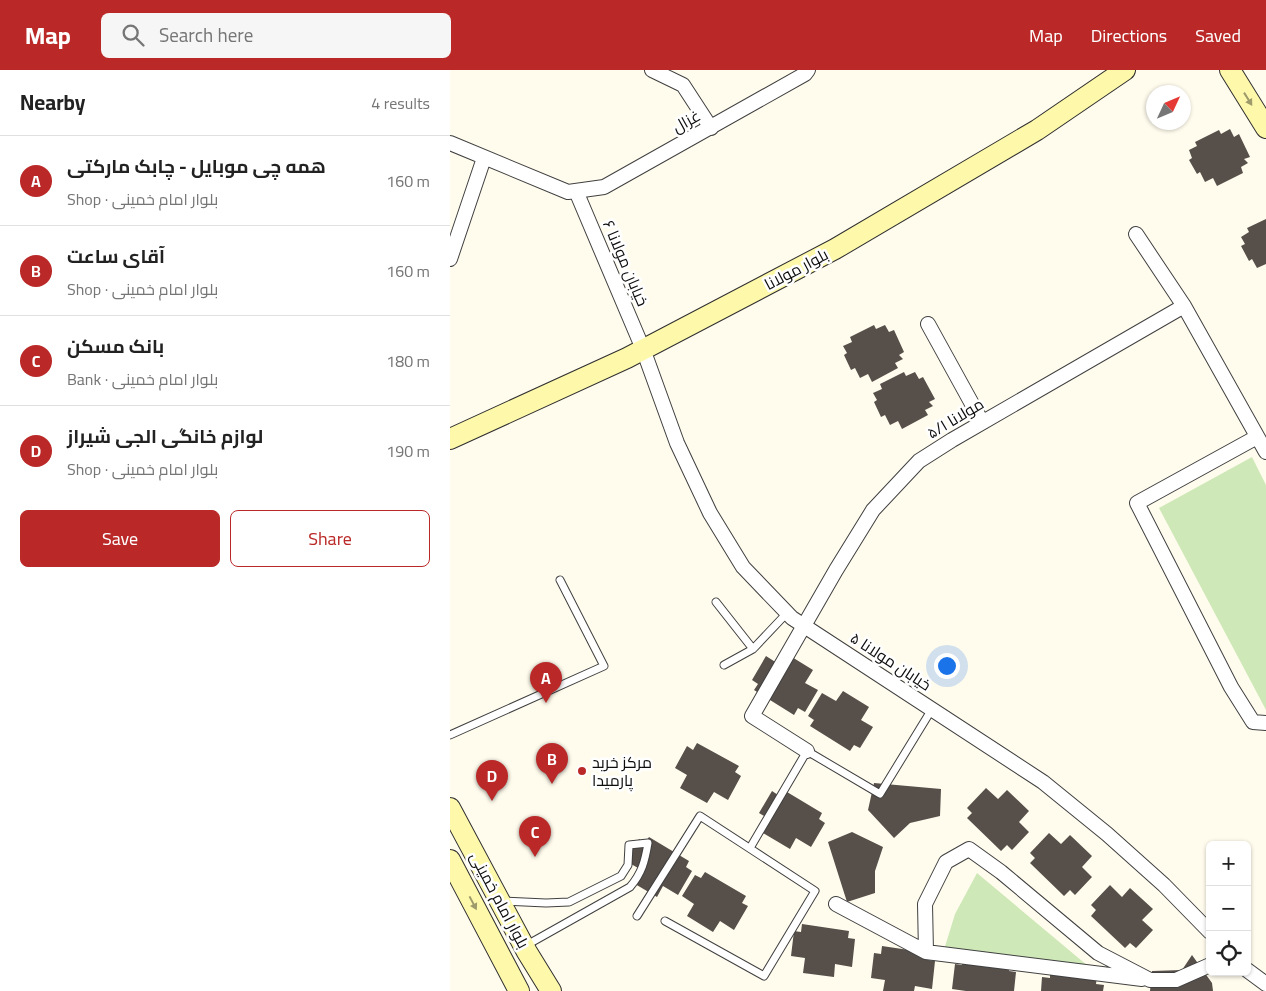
<!DOCTYPE html>
<html lang="en">
<head>
<meta charset="utf-8">
<style>
	body { margin:0; font-family:Georgia,Cairo,serif; background:#f6f6f6; color:#222 }
	.controls { position:absolute; right:15px; bottom:15px; display:grid; overflow:hidden; border-radius:8px; box-shadow:0 1px 4px #0004 }
	.controls button { width:45px; height:45px; display:grid; place-items:center; padding:0; border:0; border-bottom:1px solid #e0e0e0; background:#fff; color:#222; font:25px sans-serif }
	.compass { position:absolute; left:696px; top:15px; width:45px; height:45px; border-radius:50%; background:#fff; box-shadow:0 1px 4px #0004; rotate:46deg }
	.you { position:absolute; left:496px; top:595px; width:18px; height:18px; margin:-12px; border:4px solid #fff; border-radius:50%; background:#1a73e8; box-shadow:0 0 0 8px #1a73e833 }
	.badge { display:grid; place-items:center; width:32px; height:32px; border-radius:50%; background:#ba2928; color:#fff; font-size:16px; font-weight:700 }
	.pin { position:absolute; translate:-50% -41px; filter:drop-shadow(0 1px 2px #0008) }
	.pin::after { content:''; position:absolute; top:26px; width:18px; height:15px; background:inherit; clip-path:polygon(0 0,100% 0,50% 100%) }
	.list { margin:0; padding:0; list-style:none }
	h2 { display:flex; justify-content:space-between; align-items:center; height:65px; margin:0; padding:0 20px; font-size:21px }
	h2 small { font-size:16px; font-weight:400; color:#767676 }
	.list li { display:grid; grid-template-columns:32px 1fr auto; gap:15px; align-items:center; box-sizing:border-box; height:90px; padding:0 20px; border-top:1px solid #e0e0e0 }
	.list b { display:block; font-size:19px; white-space:nowrap }
	.list p { margin:0; font-size:16px; white-space:nowrap; color:#767676 }
	.list em { font-size:16px; font-style:normal; color:#767676 }
	.actions { display:flex; gap:10px; padding:15px 20px }
	.actions a { flex:1; padding:11px 0; border:1px solid #ba2928; border-radius:8px; text-align:center; font-size:18px; color:#ba2928 }
	.actions .main { background:#ba2928; color:#fff }
	.icon { flex:none; width:28px; height:28px; fill:none; stroke:currentColor; stroke-width:2; stroke-linecap:round; stroke-linejoin:round }
	.map { position:relative; flex:none; width:816px; height:921px; overflow:hidden }
	header { display:flex; align-items:center; gap:30px; box-sizing:border-box; height:70px; padding:0 25px; background:#ba2928; color:#fff }
	header strong { font-size:24px }
	nav { display:flex; gap:28px; margin-inline-start:auto; font-size:18px }
	.search { width:350px; height:45px; background:#f6f6f6; display:flex; align-items:center; gap:12px; box-sizing:border-box; padding:0 18px; border-radius:8px; color:#767676; font-size:19px }
	main { display:flex }
	aside { flex:1; background:#fff }
	.map>svg:first-child { display:block }
	.green { fill:#cfe8b8 }
	.building { fill:#564f4a }
	.lines { fill:none; stroke-linecap:round; stroke-linejoin:round }
	.lane-casing { stroke:#404040; stroke-width:9 }
	.street-casing { stroke:#404040; stroke-width:16 }
	.secondary-casing { stroke:#2f2f2f; stroke-width:22 }
	.lane { stroke:#fff; stroke-width:7 }
	.street { stroke:#fff; stroke-width:14 }
	.secondary { stroke:#fdf8aa; stroke-width:20 }
	.oneway { fill:#9d9a6b }
	.poi-dot { fill:#ba2928; stroke:#fff; stroke-width:2 }
	.labels { text-anchor:middle; dominant-baseline:central; stroke-width:5; stroke-linejoin:round; paint-order:stroke }
	.street-label { font-size:16px; fill:#0d0d0d; stroke:#fff }
	.poi-label { font-size:16px; fill:#0d0d0d; stroke:#fff; text-anchor:start }
</style>
</head>
<body>
<header>
<strong>Map</strong>
<div class="search"><svg class="icon" aria-label="search" viewBox="0 0 24 24"><circle cx="10" cy="10" r="6"/><path d="M15 15l6 6"/></svg>Search here</div>
<nav><a>Map</a><a>Directions</a><a>Saved</a></nav>
</header>
<main>
<aside>
<h2>Nearby<small>4 results</small></h2>
<ul class="list">
<li><span class="badge">A</span><div><b>همه چی موبایل - چابک مارکتی</b><p>Shop · بلوار امام خمینی</p></div><em>160 m</em></li>
<li><span class="badge">B</span><div><b>آقای ساعت</b><p>Shop · بلوار امام خمینی</p></div><em>160 m</em></li>
<li><span class="badge">C</span><div><b>بانک مسکن</b><p>Bank · بلوار امام خمینی</p></div><em>180 m</em></li>
<li><span class="badge">D</span><div><b>لوازم خانگی الجی شیراز</b><p>Shop · بلوار امام خمینی</p></div><em>190 m</em></li>
</ul>
<div class="actions"><a class="main">Save</a><a>Share</a></div>
</aside>
<div class="map">
<svg width="816" height="921" viewBox="0 0 816 921">
	<rect width="100%" height="100%" fill="#fffcee"/>
	<path class="green" d="M802,387L816,415V640L709,438Z
		M527,803L644,901L493,883L505,844Z"/>
	<path class="building" d="M780,59L784,67L789,64L800,87L794,89L798,93L791,97L793,103L767,116L763,108L755,112L750,102L747,104L739,90L742,88L739,80L747,76L745,72L769,60L771,64Z
		M816,149V194L807,198L802,189L799,191L791,176L795,174L791,167L799,162L797,158Z
		M424,255L426,259L435,255L439,262L444,260L454,282L449,285L453,289L445,293L448,298L422,312L418,304L410,308L405,298L401,300L394,285L397,283L393,276L402,272L400,267Z
		M454,302L456,306L465,302L469,309L473,307L485,329L479,332L483,336L475,340L478,345L452,359L448,351L440,355L435,345L431,347L424,332L427,330L423,323L432,319L430,314Z
		M337,584L363,600L355,613L368,620L355,642L348,638L344,645L304,620L308,614L302,610L316,586L330,595Z
		M393,621L419,637L411,650L423,657L410,678L404,675L400,681L360,656L364,650L358,646L372,623L386,631Z
		M247,673L289,696L285,702L291,706L278,730L264,722L257,733L230,718L237,705L225,698L237,676L243,680Z
		M424,713L491,719L490,746L460,753L444,768L418,740Z
		M536,718L548,729L557,720L579,741L569,752L579,762L562,780L557,775L551,781L517,748L522,743L517,738Z
		M332,719L372,743L369,749L375,753L361,777L346,768L340,779L313,763L321,750L309,743L322,721L328,725Z
		M402,762L433,777L425,801V823L397,832L378,772Z
		M599,763L611,774L620,765L642,786L632,797L642,807L625,825L620,820L614,826L580,793L585,788L580,783Z
		M199,767L239,791L236,797L242,801L228,825L213,816L207,827L180,811L188,798L176,791L189,769L195,773Z
		M255,802L296,826L292,833L298,836L284,860L270,851L263,862L237,846L244,834L232,826L245,805L251,808Z
		M660,815L672,827L680,818L703,839L692,850L703,860L686,878L680,873L675,878L641,846L646,840L641,835Z
		M352,854L399,861L398,868L405,869L402,897L385,894L384,907L353,903L355,888L341,886L344,861L351,862Z
		M432,876L479,883L478,890L485,891L482,919L465,916L464,921H433L435,910L421,908L424,883L431,884Z
		M742,885L762,913L763,921H700L702,901L732,900Z
		M513,887L560,894L559,901L566,902L564,921H516L502,919L505,894L512,895Z
		M600,900L647,906L646,914L654,915L653,921H591L592,907L600,908Z"/>
	<g class="lines">
		<defs>
			<path id="lane" d="M266,532L303,579
				M274,595L303,579L337,543
				M0,665L154,596L110,510
				M300,778L357,681L430,724L482,639
				M53,831L96,833L119,832L171,806L178,795L179,775L198,773C195,791 192,803 180,817L75,876
				M187,846L250,746L365,821L314,906L215,851"/>
			<path id="street" d="M202,0L233,15L261,58
				M0,73L118,122L154,117L355,4L358,0
				M126,121L193,279L227,373L260,443L293,497L342,548L593,712L657,764L714,815L760,862
				M686,164L734,236L816,382
				M0,189L34,88
				M478,254L532,352
				M807,367L687,433L781,617L803,652L816,653
				M357,681L302,646L386,500L423,440L469,391L502,370L734,236
				M386,834L476,882L692,909
				M476,882L475,834L496,792L519,779L551,802L648,883L700,910H726L760,895
				M797,900L816,914"/>
			<path id="secondary" d="M780,0L816,58
				M0,369L177,288L385,179L587,60L675,0
				M0,738L77,882L101,921
				M0,790L69,921"/>
		</defs>
		<use href="#lane" class="lane-casing"/>
		<use href="#street" class="street-casing"/>
		<use href="#secondary" class="secondary-casing"/>
		<use href="#lane" class="lane"/>
		<use href="#street" class="street"/>
		<use href="#secondary" class="secondary"/>
	</g>
	<defs><path id="oneway-solid" d="M-6-.8H1V-3.2L6.5 0L1 3.2V.8H-6Z" transform="scale(1.25)"/></defs>
	<g class="oneway">
		<use href="#oneway-solid" transform="translate(798 29) rotate(58)"/>
		<use href="#oneway-solid" transform="translate(23 833) rotate(62)"/>
	</g>
	<circle class="poi-dot" cx="132" cy="701" r="5"/>
	<g class="labels">
		<g class="street-label">
			<text transform="translate(236 51) rotate(-29)">غزال</text>
			<text transform="translate(176 193) rotate(67)">خیابان مولانا ۶</text>
			<text transform="translate(346 199) rotate(-28)">بلوار مولانا</text>
			<text transform="translate(505 348) rotate(-31)">مولانا ۵/۱</text>
			<text transform="translate(441 591) rotate(33)">خیابان مولانا ۵</text>
			<text transform="translate(50 830) rotate(62)">بلوار امام خمینی</text>
		</g>
		<g class="poi-label">
			<text x="142" y="692">مرکز خرید<tspan x="142" dy="18">پارمیدا</tspan></text>
		</g>
	</g>
</svg>
<div class="controls">
<button>+</button>
<button>−</button>
<button><svg class="icon" aria-label="locate" viewBox="0 0 24 24"><circle cx="12" cy="12" r="6"/><path d="M12 2v4M12 18v4M2 12h4M18 12h4"/></svg></button>
</div>
<svg class="compass" viewBox="-18 -18 36 36"><path d="M0-13l5 13h-10z" fill="#e53935"/><path d="M0 13l5-13h-10z" fill="#767676"/></svg>
<div class="you"></div>
<div class="pin badge" style="left:96px;top:633px">A</div>
<div class="pin badge" style="left:102px;top:714px">B</div>
<div class="pin badge" style="left:85px;top:787px">C</div>
<div class="pin badge" style="left:42px;top:731px">D</div>
</div>
</main>
</body>
</html>
